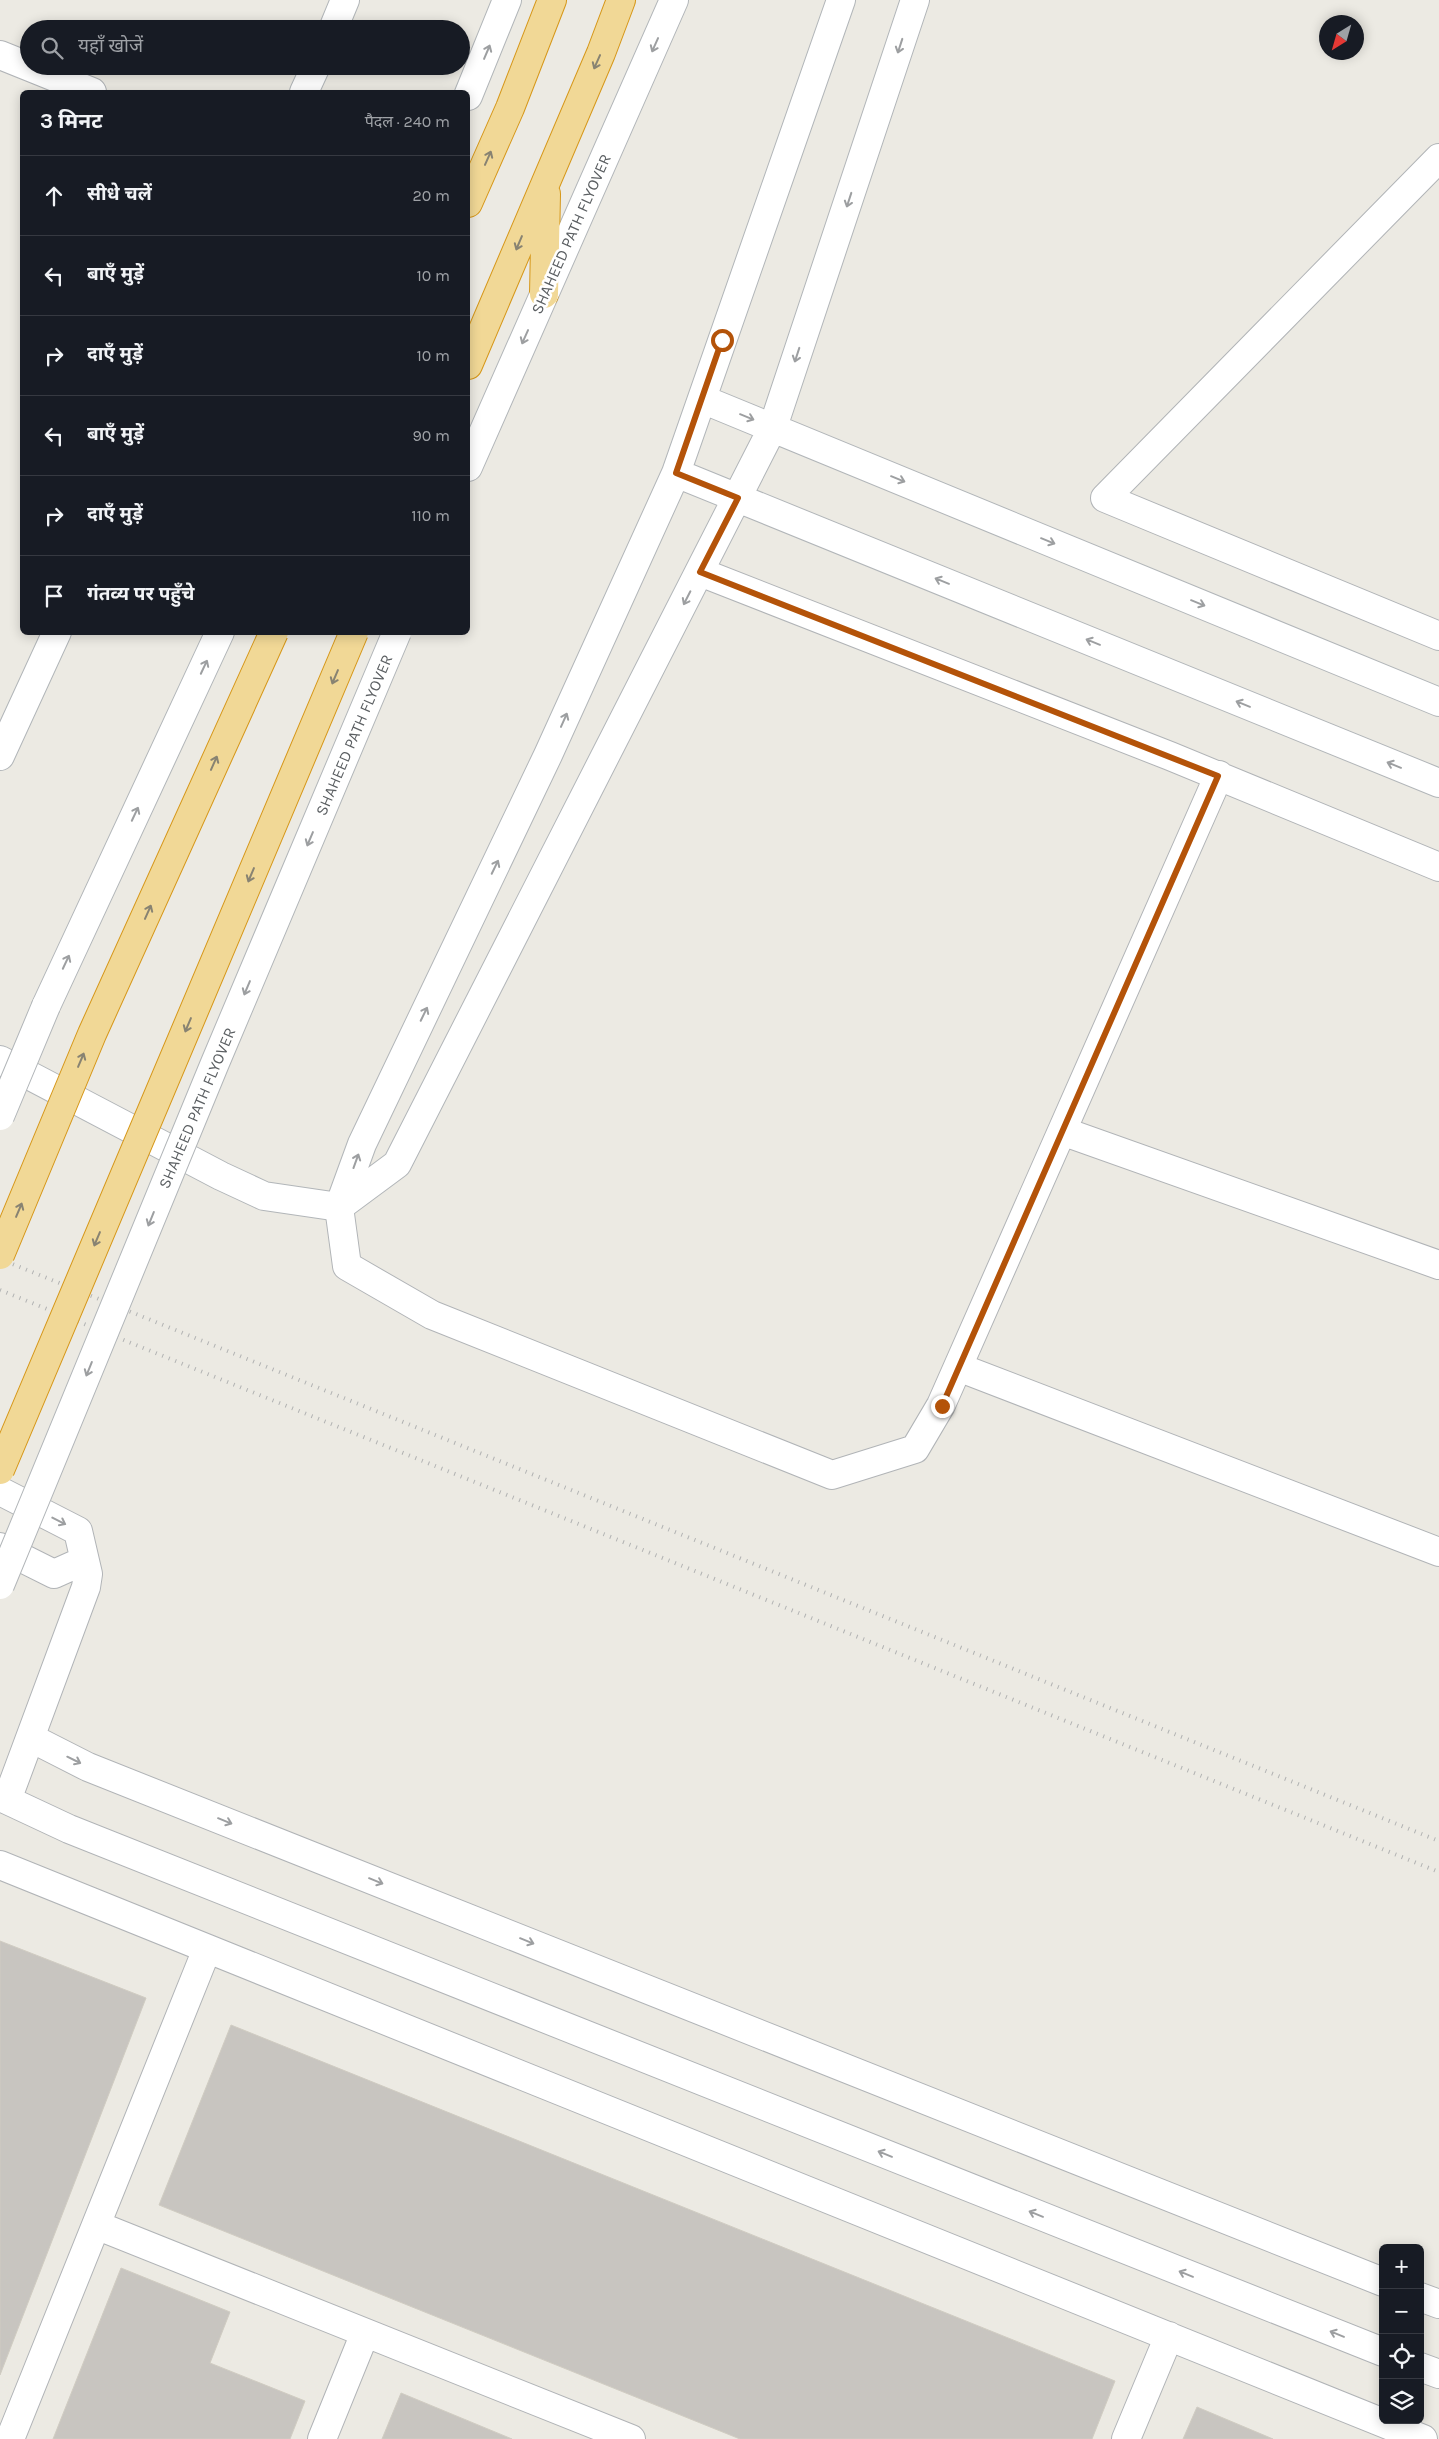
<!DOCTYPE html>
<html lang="hi">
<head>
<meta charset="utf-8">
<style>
	body { margin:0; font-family:Karla,"Noto Sans Devanagari",sans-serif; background:#20242c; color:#f1f3f6 }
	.controls { position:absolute; right:15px; bottom:15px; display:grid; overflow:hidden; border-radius:8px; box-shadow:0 2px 12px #0003 }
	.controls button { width:45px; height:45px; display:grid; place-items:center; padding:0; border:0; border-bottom:1px solid #363941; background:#171b24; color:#f1f3f6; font:25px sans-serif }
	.compass { position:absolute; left:1319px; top:15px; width:45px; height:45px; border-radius:50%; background:#171b24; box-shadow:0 2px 12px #0003; rotate:217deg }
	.stop { position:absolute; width:15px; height:15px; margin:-11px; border:4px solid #b45309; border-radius:50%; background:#fff }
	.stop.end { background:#b45309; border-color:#fff; box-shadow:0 1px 5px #0008 }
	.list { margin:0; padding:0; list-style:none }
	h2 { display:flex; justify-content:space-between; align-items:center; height:65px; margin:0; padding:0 20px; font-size:21px }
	h2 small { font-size:16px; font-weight:400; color:#9ea1a6 }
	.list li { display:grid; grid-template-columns:32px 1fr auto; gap:15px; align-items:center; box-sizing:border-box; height:80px; padding:0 20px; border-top:1px solid #363941 }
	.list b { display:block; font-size:19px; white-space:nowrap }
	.list em { font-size:16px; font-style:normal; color:#9ea1a6 }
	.icon { flex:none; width:28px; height:28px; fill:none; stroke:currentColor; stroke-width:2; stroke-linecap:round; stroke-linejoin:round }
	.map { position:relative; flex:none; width:1439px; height:2439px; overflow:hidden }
	.search { position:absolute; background:#171b24; box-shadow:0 2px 12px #0003; left:20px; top:20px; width:450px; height:55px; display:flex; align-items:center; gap:12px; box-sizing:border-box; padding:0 18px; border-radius:28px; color:#9ea1a6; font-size:19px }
	.panel { position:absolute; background:#171b24; box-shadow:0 2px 12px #0003; left:20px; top:90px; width:450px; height:545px; border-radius:8px }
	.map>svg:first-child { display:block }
	.building { fill:#c8c5c0; stroke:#d0ccc2 }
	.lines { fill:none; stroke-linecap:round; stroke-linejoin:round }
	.street-casing { stroke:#b1b4b7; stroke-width:30 }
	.secondary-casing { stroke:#b2b6b9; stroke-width:30 }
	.highway-casing { stroke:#d69719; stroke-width:30 }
	.street { stroke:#fff; stroke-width:28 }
	.secondary { stroke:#fff; stroke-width:28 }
	.highway { stroke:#f1d896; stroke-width:28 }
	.rail { stroke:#b1b2b2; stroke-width:4; stroke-dasharray:1 6; stroke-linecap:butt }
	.secondary-bridge-casing { stroke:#b2b6b9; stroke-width:30; stroke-linecap:butt }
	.highway-bridge-casing { stroke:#d69719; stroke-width:30; stroke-linecap:butt }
	.secondary-bridge { stroke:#fff; stroke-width:28 }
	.highway-bridge { stroke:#f1d896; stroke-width:28 }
	.oneway { stroke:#9d9fa1 }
	.oneway2 { stroke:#888372 }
	.route { stroke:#b45309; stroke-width:6 }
	.labels { text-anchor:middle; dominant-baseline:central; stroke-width:5; stroke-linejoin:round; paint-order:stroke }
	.street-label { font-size:16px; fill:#5b5f62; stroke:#fff }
</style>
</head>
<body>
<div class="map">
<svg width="1439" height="2439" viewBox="0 0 1439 2439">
	<rect width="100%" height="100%" fill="#eceae3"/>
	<path class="building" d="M0,1941L146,1998L0,2375Z
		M231,2025L1115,2381L1092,2439H740L159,2205Z
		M121,2268L230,2312L210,2363L305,2401L290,2439H53Z
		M401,2393L512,2439H382Z
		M1197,2407L1273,2439H1183Z"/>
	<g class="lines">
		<defs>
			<path id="street" d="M0,55L92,92
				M1439,158L1105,498L1439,636
				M700,572L1170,756L1439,867
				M1062,1131L1439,1265
				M339,1207L347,1266L432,1315L832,1475L915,1449L941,1405L1219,775
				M958,1367L1439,1552
				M0,1491L78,1531L88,1574L86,1587L7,1800L69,1829L1383,2352
				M0,1547L54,1574L83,1561
				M31,1738L88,1767L1383,2282
				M0,1865L1423,2439
				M96,2225L631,2439
				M1420,2297L1439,2304
				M1420,2367L1439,2374
				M10,2439L207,1949
				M322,2439L365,2333
				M1126,2439L1169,2336"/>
			<path id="secondary" d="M333,29L345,0
				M304,92L316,66
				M468,96L507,0
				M702,399L1439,702
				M468,467L674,0
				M676,473L1439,783
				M0,756L57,632
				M46,1006L220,632
				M0,1060L221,1176L264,1196L339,1207L397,1164L773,427L915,0
				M339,1207L362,1144L548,755L676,473L841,0"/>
			<path id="highway" d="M468,203L510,108L552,0
				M544,294L546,194
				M468,365L601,53L621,0"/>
		</defs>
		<use href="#street" class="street-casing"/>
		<use href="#secondary" class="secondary-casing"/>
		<use href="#highway" class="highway-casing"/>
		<use href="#street" class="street"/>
		<use href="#secondary" class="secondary"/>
		<use href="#highway" class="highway"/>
		<path class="rail" d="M0,1259L1439,1841
			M0,1290L1439,1872"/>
		<defs>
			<path id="secondary-bridge" d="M0,1116L46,1006
				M0,1585L215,1063L397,632"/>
			<path id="highway-bridge" d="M0,1255L92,1034L274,632
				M0,1470L354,632"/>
		</defs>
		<use href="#secondary-bridge" class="secondary-bridge-casing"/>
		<use href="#highway-bridge" class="highway-bridge-casing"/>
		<use href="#secondary-bridge" class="secondary-bridge"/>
		<use href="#highway-bridge" class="highway-bridge"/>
	</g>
	<defs><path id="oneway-shaft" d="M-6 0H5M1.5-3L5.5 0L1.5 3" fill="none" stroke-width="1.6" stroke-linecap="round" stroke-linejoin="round" transform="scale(1.25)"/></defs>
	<g class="oneway">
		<use href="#oneway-shaft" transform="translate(655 45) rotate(114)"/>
		<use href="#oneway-shaft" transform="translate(900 46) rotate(108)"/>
		<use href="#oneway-shaft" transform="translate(487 52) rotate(-67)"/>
		<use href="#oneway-shaft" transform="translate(849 200) rotate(108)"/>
		<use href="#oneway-shaft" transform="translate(525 337) rotate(114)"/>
		<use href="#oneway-shaft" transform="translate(797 355) rotate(108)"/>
		<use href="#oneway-shaft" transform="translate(747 417) rotate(22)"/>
		<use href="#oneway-shaft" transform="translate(898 479) rotate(22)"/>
		<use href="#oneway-shaft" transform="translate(1048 541) rotate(22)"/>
		<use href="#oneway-shaft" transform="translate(942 581) rotate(-158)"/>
		<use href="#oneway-shaft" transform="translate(687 598) rotate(117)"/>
		<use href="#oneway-shaft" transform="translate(1198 603) rotate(22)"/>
		<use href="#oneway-shaft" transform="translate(1093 642) rotate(-158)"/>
		<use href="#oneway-shaft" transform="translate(204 667) rotate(-65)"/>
		<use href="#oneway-shaft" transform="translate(1243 704) rotate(-158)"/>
		<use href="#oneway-shaft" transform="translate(564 720) rotate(-66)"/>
		<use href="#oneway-shaft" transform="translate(1394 765) rotate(-158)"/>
		<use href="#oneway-shaft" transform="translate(135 814) rotate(-65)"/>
		<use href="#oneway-shaft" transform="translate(310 839) rotate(113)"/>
		<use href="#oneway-shaft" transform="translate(495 867) rotate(-64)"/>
		<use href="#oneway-shaft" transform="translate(66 962) rotate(-65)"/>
		<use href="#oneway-shaft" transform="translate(247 988) rotate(113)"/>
		<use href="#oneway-shaft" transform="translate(424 1014) rotate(-64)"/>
		<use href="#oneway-shaft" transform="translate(356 1161) rotate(-70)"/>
		<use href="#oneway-shaft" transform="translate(151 1219) rotate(112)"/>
		<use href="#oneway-shaft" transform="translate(89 1369) rotate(112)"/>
		<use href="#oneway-shaft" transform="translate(59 1521) rotate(27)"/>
		<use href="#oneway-shaft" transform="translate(74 1760) rotate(26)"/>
		<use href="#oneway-shaft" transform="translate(225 1821) rotate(22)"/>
		<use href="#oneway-shaft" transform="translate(376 1881) rotate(22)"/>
		<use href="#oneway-shaft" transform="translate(527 1941) rotate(22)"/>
		<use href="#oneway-shaft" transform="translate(885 2154) rotate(-158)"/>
		<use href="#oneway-shaft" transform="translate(1036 2214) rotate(-158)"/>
		<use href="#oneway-shaft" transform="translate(1186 2274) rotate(-158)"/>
		<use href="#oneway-shaft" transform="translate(1337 2334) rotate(-158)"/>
	</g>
	<g class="oneway2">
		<use href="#oneway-shaft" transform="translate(597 62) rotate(114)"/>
		<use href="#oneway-shaft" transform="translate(488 158) rotate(-66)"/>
		<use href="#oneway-shaft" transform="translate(519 243) rotate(113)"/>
		<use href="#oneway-shaft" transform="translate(335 677) rotate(113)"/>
		<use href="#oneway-shaft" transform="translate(214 763) rotate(-66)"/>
		<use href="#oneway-shaft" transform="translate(251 875) rotate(113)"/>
		<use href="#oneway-shaft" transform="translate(148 912) rotate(-66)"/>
		<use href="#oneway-shaft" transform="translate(188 1025) rotate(113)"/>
		<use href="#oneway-shaft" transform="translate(81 1060) rotate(-67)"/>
		<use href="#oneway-shaft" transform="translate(19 1210) rotate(-67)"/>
		<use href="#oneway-shaft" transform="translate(97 1239) rotate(113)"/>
	</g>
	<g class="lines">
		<path class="route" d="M722,340L676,473L738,498L700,572L1218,776L942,1406"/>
	</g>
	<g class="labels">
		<g class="street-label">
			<text transform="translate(571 234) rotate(-66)">SHAHEED PATH FLYOVER</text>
			<text transform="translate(354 735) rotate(-67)">SHAHEED PATH FLYOVER</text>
			<text transform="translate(197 1108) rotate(-67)">SHAHEED PATH FLYOVER</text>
		</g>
	</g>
</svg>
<div class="controls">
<button>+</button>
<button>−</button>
<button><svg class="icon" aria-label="locate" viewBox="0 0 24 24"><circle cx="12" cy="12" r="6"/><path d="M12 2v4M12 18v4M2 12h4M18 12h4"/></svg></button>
<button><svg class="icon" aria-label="layers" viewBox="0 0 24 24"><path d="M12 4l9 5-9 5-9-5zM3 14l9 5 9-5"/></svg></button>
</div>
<svg class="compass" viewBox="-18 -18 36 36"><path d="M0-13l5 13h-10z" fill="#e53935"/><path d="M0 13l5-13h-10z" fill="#9ea1a6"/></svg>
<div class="stop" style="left:722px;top:340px"></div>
<div class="stop end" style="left:942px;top:1406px"></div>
<div class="search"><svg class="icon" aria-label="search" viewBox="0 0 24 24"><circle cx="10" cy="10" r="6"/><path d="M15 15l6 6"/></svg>यहाँ खोजें</div>
<section class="panel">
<h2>3 मिनट<small>पैदल · 240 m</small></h2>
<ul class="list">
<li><svg class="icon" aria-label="ahead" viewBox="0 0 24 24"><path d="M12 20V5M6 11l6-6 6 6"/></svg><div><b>सीधे चलें</b></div><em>20 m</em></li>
<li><svg class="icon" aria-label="left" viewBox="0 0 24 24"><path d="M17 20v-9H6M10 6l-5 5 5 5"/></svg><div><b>बाएँ मुड़ें</b></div><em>10 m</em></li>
<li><svg class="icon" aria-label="right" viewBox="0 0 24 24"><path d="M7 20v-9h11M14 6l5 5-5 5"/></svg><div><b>दाएँ मुड़ें</b></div><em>10 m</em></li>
<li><svg class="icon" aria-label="left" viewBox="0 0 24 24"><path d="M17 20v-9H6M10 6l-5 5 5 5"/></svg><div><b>बाएँ मुड़ें</b></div><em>90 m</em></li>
<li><svg class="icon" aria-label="right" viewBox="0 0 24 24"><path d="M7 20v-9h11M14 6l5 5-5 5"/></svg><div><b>दाएँ मुड़ें</b></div><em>110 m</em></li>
<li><svg class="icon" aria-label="arrive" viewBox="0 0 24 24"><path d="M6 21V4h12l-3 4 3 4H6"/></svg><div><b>गंतव्य पर पहुँचे</b></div></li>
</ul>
</section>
</div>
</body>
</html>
